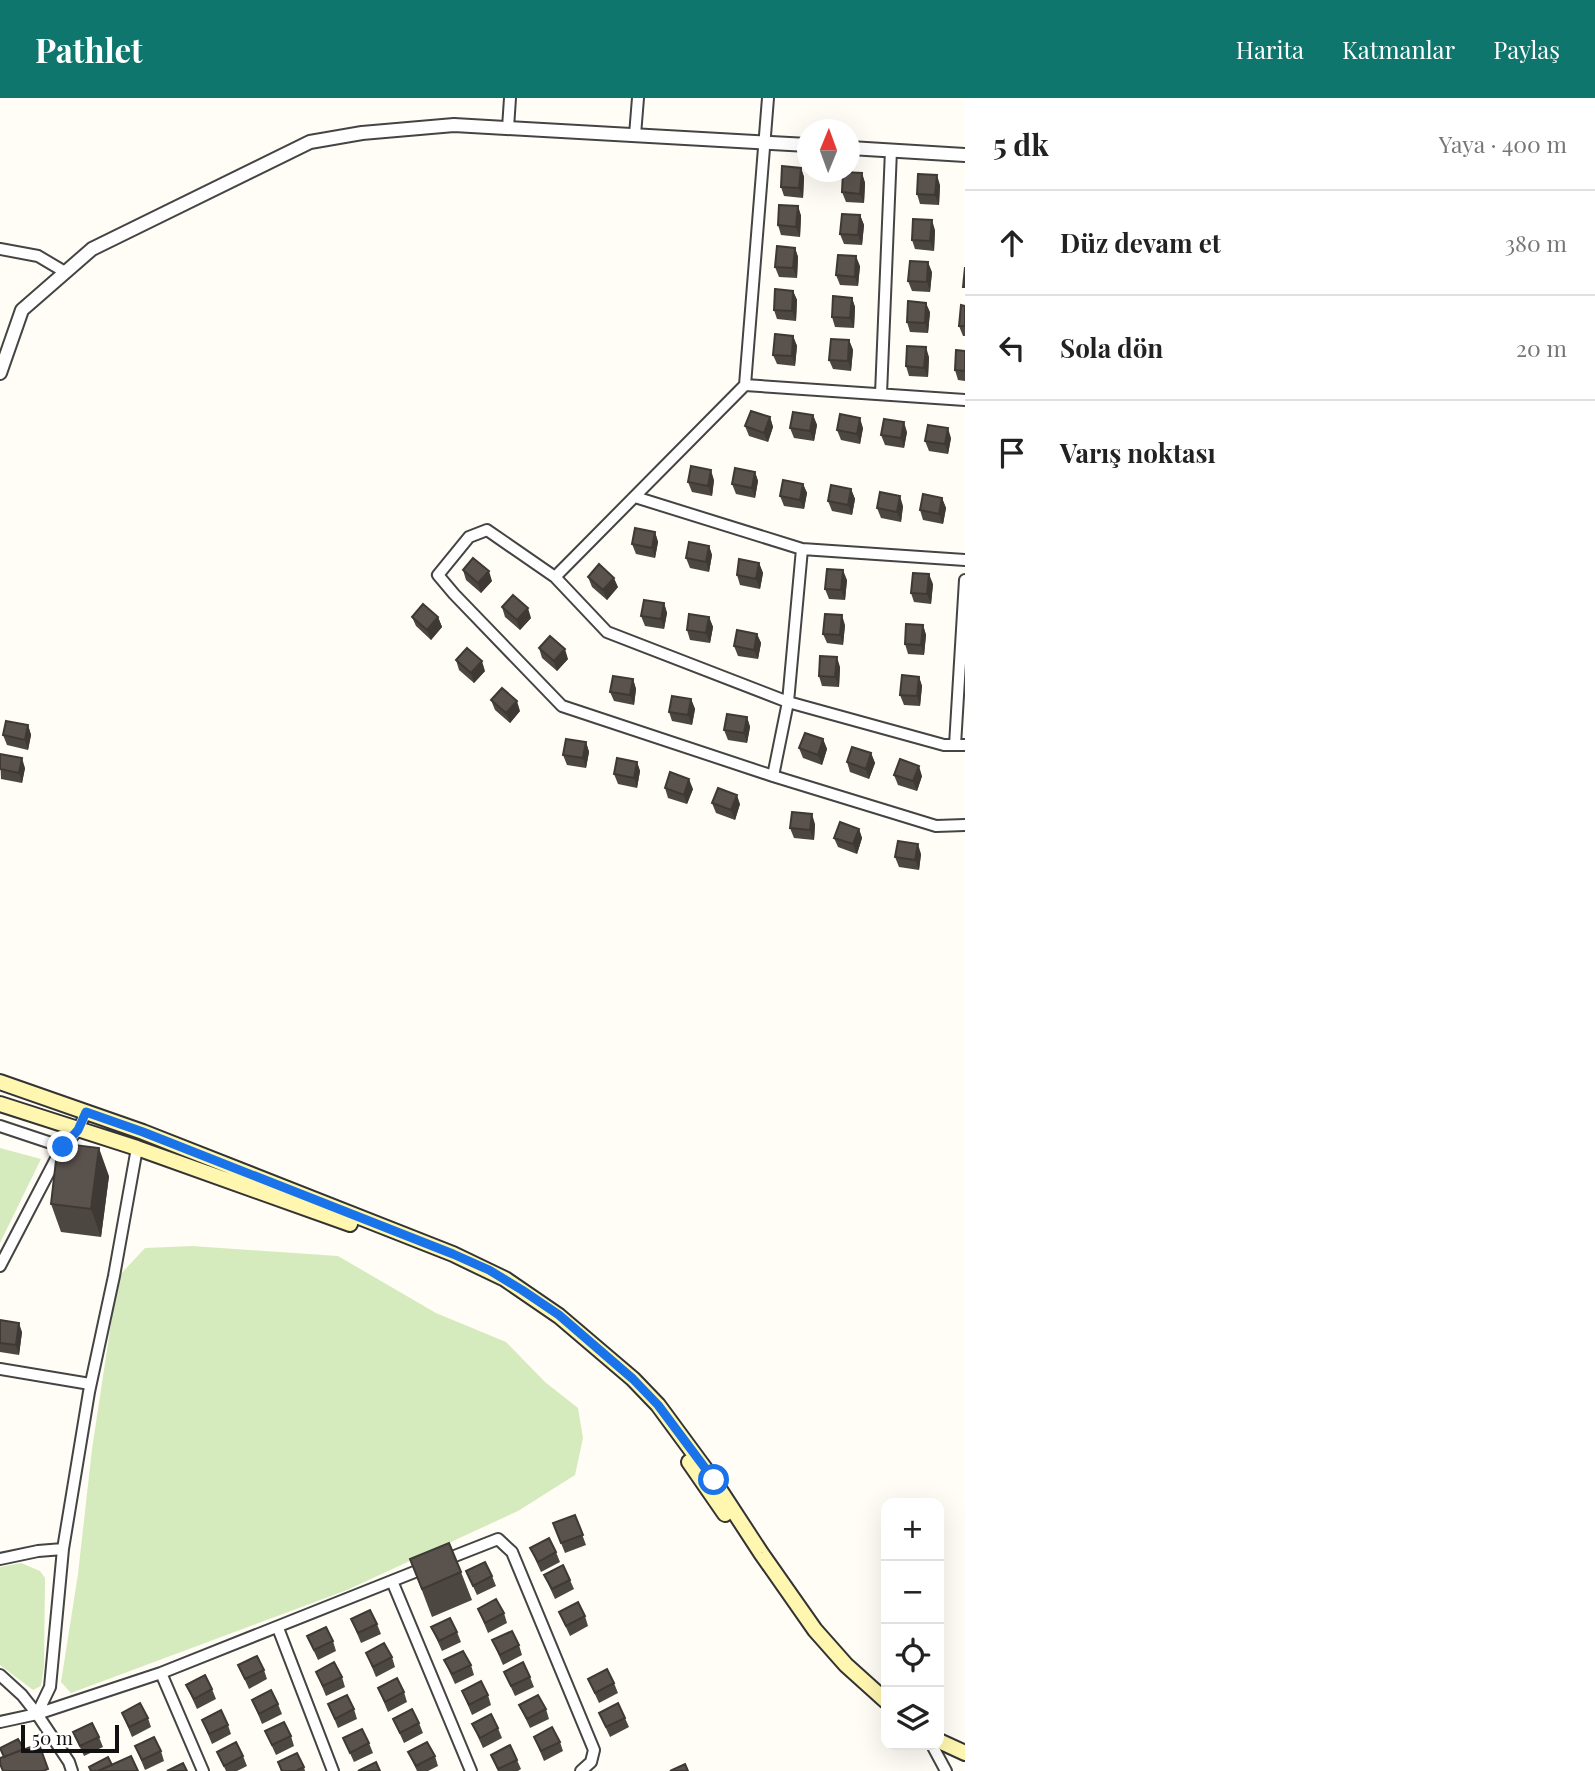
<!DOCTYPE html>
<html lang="tr">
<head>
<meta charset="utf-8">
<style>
	body { margin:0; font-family:"Playfair Display",serif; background:#f6f6f6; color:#222 }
	.controls { position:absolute; right:21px; bottom:21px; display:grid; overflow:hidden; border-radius:14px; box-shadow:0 7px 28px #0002 }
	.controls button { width:63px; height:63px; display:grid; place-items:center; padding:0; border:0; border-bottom:2px solid #e0e0e0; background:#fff; color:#222; font:35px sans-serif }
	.compass { position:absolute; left:797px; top:21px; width:63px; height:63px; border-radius:50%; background:#fff; box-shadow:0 7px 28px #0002; rotate:1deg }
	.scale { position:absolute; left:21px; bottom:18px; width:98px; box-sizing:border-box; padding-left:7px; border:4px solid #111; border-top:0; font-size:19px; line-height:24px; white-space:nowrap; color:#111; -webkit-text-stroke:5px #fff; paint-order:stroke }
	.stop { position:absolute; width:21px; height:21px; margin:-16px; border:5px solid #1a73e8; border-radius:50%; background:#fff }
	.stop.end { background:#1a73e8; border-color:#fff; box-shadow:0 2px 7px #0008 }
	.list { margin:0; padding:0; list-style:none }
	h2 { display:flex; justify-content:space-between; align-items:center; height:91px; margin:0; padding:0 28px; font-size:30px }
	h2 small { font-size:23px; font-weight:400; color:#767676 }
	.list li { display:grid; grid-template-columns:46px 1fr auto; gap:21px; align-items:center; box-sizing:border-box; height:105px; padding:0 28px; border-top:2px solid #e0e0e0 }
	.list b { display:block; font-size:26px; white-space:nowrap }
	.list em { font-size:23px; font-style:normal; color:#767676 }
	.icon { flex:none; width:38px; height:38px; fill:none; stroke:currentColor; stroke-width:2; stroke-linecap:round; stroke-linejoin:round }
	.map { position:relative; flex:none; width:965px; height:1673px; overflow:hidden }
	header { display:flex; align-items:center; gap:42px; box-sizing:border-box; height:98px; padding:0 35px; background:#0f766e; color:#fff }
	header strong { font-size:33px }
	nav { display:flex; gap:38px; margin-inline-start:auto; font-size:24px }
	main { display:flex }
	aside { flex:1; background:#fff }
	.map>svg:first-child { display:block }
	.green { fill:#d5ebbd }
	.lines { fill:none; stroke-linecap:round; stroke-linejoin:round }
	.minor-casing { stroke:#444; stroke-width:14 }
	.tertiary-casing { stroke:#444; stroke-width:16 }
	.secondary-casing { stroke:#333; stroke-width:18 }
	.minor { stroke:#fff; stroke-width:10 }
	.tertiary { stroke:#fff; stroke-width:12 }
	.secondary { stroke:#fff6b0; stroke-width:14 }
	.wall { fill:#4d4742 }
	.shaded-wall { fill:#3f3936 }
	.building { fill:#5a524d; stroke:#3f3936; stroke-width:2 }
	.route { stroke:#1a73e8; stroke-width:9 }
</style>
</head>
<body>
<header>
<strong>Pathlet</strong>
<nav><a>Harita</a><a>Katmanlar</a><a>Paylaş</a></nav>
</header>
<main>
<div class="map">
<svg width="965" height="1673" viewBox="0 0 965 1673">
	<rect width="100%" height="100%" fill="#fffdf5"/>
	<path class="green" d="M0,1050L41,1061L0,1145Z
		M192,1148L338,1158L436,1215L506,1244L545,1284L578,1310L583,1340L575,1377L518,1413L347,1492L71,1595L61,1584L78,1476L92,1351L118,1179L145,1150Z
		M21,1465L40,1473L45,1480L44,1569L41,1588L33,1592L0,1567V1469Z"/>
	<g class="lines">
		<defs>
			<path id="minor" d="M508,30L510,0
				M635,37L638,0
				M0,151L38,158L65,174
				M745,287L965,302
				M881,296L891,52
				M635,399L802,451L965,462
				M555,479L745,287L768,0
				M955,647L965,482
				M965,647H944L788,604L607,534L555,479L487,432L469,439L438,477L454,496L562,608L773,678L936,728L965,727
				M773,678L788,604L802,451
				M0,1028L63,1049
				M0,1168L60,1053L78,1032L86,1014
				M0,1271L90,1286
				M0,1461L38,1453L63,1451
				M442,1463L498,1441L512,1454L594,1652L591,1664L581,1673
				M392,1483L471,1673
				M278,1530L333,1673
				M161,1575L203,1673
				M0,1577L22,1597L37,1616L69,1664L72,1673
				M37,1616L50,1589L63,1451L89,1294L114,1178L137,1050
				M0,1624L37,1616L161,1575L427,1469
				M932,1647L946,1673"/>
			<path id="tertiary" d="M850,50L965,57
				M0,275L22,212L92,151L310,44L362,35L454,27L808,47"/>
			<path id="secondary" d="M0,984L143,1034L453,1156L505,1181L559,1218L633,1281L658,1307L714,1383L761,1455L815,1532L846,1567L886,1603
				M0,1006L137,1050L350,1126
				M689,1364L725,1416
				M939,1643L965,1655"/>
		</defs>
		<use href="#minor" class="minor-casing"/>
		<use href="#tertiary" class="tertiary-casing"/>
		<use href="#secondary" class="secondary-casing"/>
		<use href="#minor" class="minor"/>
		<use href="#tertiary" class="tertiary"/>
		<use href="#secondary" class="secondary"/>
	</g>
	<path class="wall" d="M801,70L804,79L803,100L784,98L781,89Z
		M862,75L865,85L864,105L846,104L842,94Z
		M940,87L939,107L920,106L917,96Z
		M798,108L801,118L800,139L781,137L778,127Z
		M860,117L864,127L862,147L844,146L840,136Z
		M935,132L934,153L915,151L912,142Z
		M795,150L798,159L797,180L779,179L775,169Z
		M860,168L858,188L840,187L836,177Z
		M932,174L930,194L912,193L908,183Z
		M793,193L797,202L796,223L777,221L774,212Z
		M852,200L855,209L854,230L835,229L832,219Z
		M965,208V238H963L959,228Z
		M930,214L928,235L910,234L907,224Z
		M793,238L797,248L795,268L777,266L773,257Z
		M849,242L853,252L851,273L833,271L829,262Z
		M965,253V283L958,282L955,272Z
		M929,259L928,279L909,278L906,268Z
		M813,317L817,327L814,343L794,340L790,330Z
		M770,319L773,329L768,344L749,338L745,328Z
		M863,330L860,346L841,342L837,332Z
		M907,334L904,350L885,347L881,337Z
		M951,340L948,356L929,353L925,343Z
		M755,374L758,383L755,400L736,396L732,386Z
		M714,382L712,398L692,394L688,384Z
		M803,386L807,395L804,411L784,408L780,398Z
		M851,391L855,401L852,417L832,413L828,403Z
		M942,400L946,410L943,426L923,422L920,412Z
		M903,408L901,424L881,420L877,410Z
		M655,434L658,444L655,460L636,456L632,446Z
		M709,448L712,457L709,474L690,470L686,460Z
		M759,465L763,475L760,491L740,487L737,477Z
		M463,472L492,483L481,495L466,482Z
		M588,479L618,489L607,502L592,489Z
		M847,482L845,502L829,501L825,491Z
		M933,486L931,506L914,504L911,495Z
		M664,505L667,515L664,531L645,528L641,518Z
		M502,509L531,520L520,532L505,519Z
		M412,519H438L442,529L431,542L416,528Z
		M709,519L713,529L710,545L690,542L687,532Z
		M845,527L843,547L827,545L823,536Z
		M923,527L926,537L924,557L908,556L905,546Z
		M757,536L761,545L758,561L738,558L734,548Z
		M539,550L568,561L557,573L542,560Z
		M456,562L485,573L474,585L459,572Z
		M840,569L839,589L822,588L819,578Z
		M919,579L922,588L920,608L904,607L900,597Z
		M633,581L636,591L634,607L614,603L610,594Z
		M691,601L695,611L692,627L672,623L669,614Z
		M491,602L520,613L510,625L495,612Z
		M747,619L750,629L747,645L728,642L724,632Z
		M28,627L31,637L28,652L7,647L3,637Z
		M823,641L827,651L822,667L803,660L799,650Z
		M586,644L589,654L586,670L567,667L563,657Z
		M871,655L875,665L869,681L850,674L847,664Z
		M0,656L25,670L22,685L1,681Z
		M637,664L640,673L637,690L618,686L614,676Z
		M894,677L922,678L917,693L898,687Z
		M665,690L693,691L687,706L668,700Z
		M712,705L740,706L735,722L716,715Z
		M815,726L814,742L794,740L790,730Z
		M859,731L862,740L857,756L838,749L834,740Z
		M921,756L919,772L899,769L895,759Z
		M109,1078L101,1139L61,1134L51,1106Z
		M0,1222L22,1234L19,1257L0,1254Z
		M575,1417L586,1447L565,1455L553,1425Z
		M530,1450L556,1454L560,1464L541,1474Z
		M410,1461L461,1474L472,1502L432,1519Z
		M466,1473L492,1478L496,1488L477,1497Z
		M544,1477L570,1482L574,1491L555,1501Z
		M478,1511L504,1515L507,1525L488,1535Z
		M559,1514L585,1518L588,1528L570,1538Z
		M351,1521L377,1526L381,1536L361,1545Z
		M431,1529L457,1534L461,1544L442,1553Z
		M307,1538L333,1543L336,1553L318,1562Z
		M492,1542L519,1547L522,1557L503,1567Z
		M366,1555L392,1559L395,1569L376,1579Z
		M444,1562L471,1567L474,1577L455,1586Z
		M238,1567L264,1572L267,1581L249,1591Z
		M316,1574L342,1579L345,1589L326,1598Z
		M504,1574L530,1579L534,1589L515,1598Z
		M588,1581L614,1585L618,1595L599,1605Z
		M186,1587L212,1591L216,1601L197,1611Z
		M378,1590L404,1594L407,1604L388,1614Z
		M462,1593L488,1597L491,1607L472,1617Z
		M252,1602L278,1606L282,1616L262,1626Z
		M328,1606L354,1611L357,1621L338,1630Z
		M519,1607L546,1611L549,1621L530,1630Z
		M122,1615L148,1620L151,1629L132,1639Z
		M599,1615L625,1620L629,1629L610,1639Z
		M393,1621L419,1625L423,1635L404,1645Z
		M202,1622L228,1627L231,1636L212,1646Z
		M472,1626L498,1630L502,1640L483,1650Z
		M265,1633L291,1638L294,1648L276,1657Z
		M73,1634L99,1639L103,1649L84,1658Z
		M534,1639L560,1644L563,1653L544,1663Z
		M343,1640L369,1645L373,1655L354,1664Z
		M135,1648L161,1653L164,1663L145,1672Z
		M217,1654L243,1658L247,1668L237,1673H226Z
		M408,1654L435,1658L438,1668L428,1673H417Z
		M491,1657L517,1662L521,1671L518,1673H498Z
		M278,1664L304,1669L305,1673H281Z"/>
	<path class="shaded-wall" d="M801,70L804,79L803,100L799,90Z
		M862,75L865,85L864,105L860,96Z
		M937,77L940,87L939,107L935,97Z
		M798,108L801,118L800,139L796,129Z
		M860,117L864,127L862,147L858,137Z
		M932,122L935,132L934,153L930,143Z
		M795,150L798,159L797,180L793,170Z
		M856,158L860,168L858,188L855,179Z
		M928,164L932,174L930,194L927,184Z
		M793,193L797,202L796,223L792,213Z
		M852,200L855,209L854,230L850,220Z
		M926,205L930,214L928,235L925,225Z
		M793,238L797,248L795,268L792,258Z
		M849,242L853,252L851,273L848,263Z
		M926,249L929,259L928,279L924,270Z
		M813,317L817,327L814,343L810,333Z
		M770,319L773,329L768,344L764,335Z
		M860,320L863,330L860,346L857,336Z
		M904,324L907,334L904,350L901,340Z
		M948,330L951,340L948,356L945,346Z
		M711,372L714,382L712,398L708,388Z
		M755,374L758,383L755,400L752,390Z
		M803,386L807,395L804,411L800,402Z
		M851,391L855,401L852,417L848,407Z
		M900,398L903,408L901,424L897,414Z
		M942,400L946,410L943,426L939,416Z
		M655,434L658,444L655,460L652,450Z
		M709,448L712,457L709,474L706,464Z
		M759,465L763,475L760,491L756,481Z
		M843,472L847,482L845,502L841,492Z
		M489,473L492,483L481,495L478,485Z
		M929,476L933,486L931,506L927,496Z
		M614,480L618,489L607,502L603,492Z
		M664,505L667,515L664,531L661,521Z
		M528,510L531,520L520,532L517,522Z
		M842,517L845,527L843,547L840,537Z
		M438,519L442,529L431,542L427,532Z
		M709,519L713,529L710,545L706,535Z
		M923,527L926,537L924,557L921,547Z
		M757,536L761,545L758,561L754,552Z
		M565,551L568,561L557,573L554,563Z
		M837,559L840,569L839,589L835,579Z
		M482,563L485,573L474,585L471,575Z
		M919,579L922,588L920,608L917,598Z
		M633,581L636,591L634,607L630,597Z
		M691,601L695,611L692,627L688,617Z
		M517,603L520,613L510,625L506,615Z
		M747,619L750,629L747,645L744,635Z
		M28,627L31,637L28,652L25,642Z
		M823,641L827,651L822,667L818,657Z
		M586,644L589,654L586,670L583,660Z
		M871,655L875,665L869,681L866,671Z
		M22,660L25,670L22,685L19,675Z
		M637,664L640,673L637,690L634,680Z
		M919,668L922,678L917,693L913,683Z
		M689,681L693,691L687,706L684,697Z
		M737,697L740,706L735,722L731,712Z
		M812,716L815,726L814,742L810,732Z
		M859,731L862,740L857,756L853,746Z
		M918,746L921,756L919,772L915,762Z
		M99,1050L109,1078L101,1139L91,1111Z
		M19,1225L22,1234L19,1257L16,1247Z"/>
	<path class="building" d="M782,68L801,70L799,90L781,89Z
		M843,74L862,75L860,96L842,94Z
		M918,76L937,77L935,97L917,96Z
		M779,107L798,108L796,129L778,127Z
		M842,116L860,117L858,137L840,136Z
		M913,121L932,122L930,143L912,142Z
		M777,148L795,150L793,170L775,169Z
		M838,157L856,158L855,179L836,177Z
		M910,163L928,164L927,184L908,183Z
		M965,169V189H963Z
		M775,191L793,193L792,213L774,212Z
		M833,198L852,200L850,220L832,219Z
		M908,203L926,205L925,225L907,224Z
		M961,207L965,208V228H959Z
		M775,236L793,238L792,258L773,257Z
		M831,241L849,242L848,263L829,262Z
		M907,248L926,249L924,270L906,268Z
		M956,252L965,253V273L955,272Z
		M751,313L770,319L764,335L745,328Z
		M793,314L813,317L810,333L790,330Z
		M840,316L860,320L857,336L837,332Z
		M884,321L904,324L901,340L881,337Z
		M928,327L948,330L945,346L925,343Z
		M691,368L711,372L708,388L688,384Z
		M735,370L755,374L752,390L732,386Z
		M783,382L803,386L800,402L780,398Z
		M831,387L851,391L848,407L828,403Z
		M880,394L900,398L897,414L877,410Z
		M923,396L942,400L939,416L920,412Z
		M635,430L655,434L652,450L632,446Z
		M689,444L709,448L706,464L686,460Z
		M473,460L489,473L478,485L463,472Z
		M739,461L759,465L756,481L737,477Z
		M599,466L614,480L603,492L588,479Z
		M827,471L843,472L841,492L825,491Z
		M913,475L929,476L927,496L911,495Z
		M513,497L528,510L517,522L502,509Z
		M644,502L664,505L661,521L641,518Z
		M423,506L438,519L427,532L412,519Z
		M689,516L709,519L706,535L687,532Z
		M825,516L842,517L840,537L823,536Z
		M906,526L923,527L921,547L905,546Z
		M737,532L757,536L754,552L734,548Z
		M550,538L565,551L554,563L539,550Z
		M467,550L482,563L471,575L456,562Z
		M820,558L837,559L835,579L819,578Z
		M902,577L919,579L917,598L900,597Z
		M613,578L633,581L630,597L610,594Z
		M502,590L517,603L506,615L491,602Z
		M672,598L691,601L688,617L669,614Z
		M727,616L747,619L744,635L724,632Z
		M6,623L28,627L25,642L3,637Z
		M805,635L823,641L818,657L799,650Z
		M566,641L586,644L583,660L563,657Z
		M852,649L871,655L866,671L847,664Z
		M0,656L22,660L19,675L0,671Z
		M617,660L637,664L634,680L614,676Z
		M900,661L919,668L913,683L894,677Z
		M670,674L689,681L684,697L665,690Z
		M718,690L737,697L731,712L712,705Z
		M792,714L812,716L810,732L790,730Z
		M840,724L859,731L853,746L834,740Z
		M898,743L918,746L915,762L895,759Z
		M58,1045L99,1050L91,1111L51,1106Z
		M0,1222L19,1225L16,1247L0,1245Z
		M575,1417L583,1437L561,1445L553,1425Z
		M549,1440L556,1454L538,1464L530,1450Z
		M449,1445L461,1474L422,1491L410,1461Z
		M485,1464L492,1478L473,1488L466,1473Z
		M563,1467L570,1482L552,1491L544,1477Z
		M496,1501L504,1515L485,1525L478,1511Z
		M578,1504L585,1518L566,1528L559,1514Z
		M370,1512L377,1526L358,1535L351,1521Z
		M450,1520L457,1534L439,1543L431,1529Z
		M326,1529L333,1543L314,1552L307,1538Z
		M512,1533L519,1547L500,1557L492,1542Z
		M384,1545L392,1559L373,1569L366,1555Z
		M463,1553L471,1567L452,1576L444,1562Z
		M257,1558L264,1572L245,1581L238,1567Z
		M334,1564L342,1579L323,1588L316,1574Z
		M523,1564L530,1579L511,1588L504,1574Z
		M607,1571L614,1585L595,1595L588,1581Z
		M205,1577L212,1591L194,1601L186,1587Z
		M397,1580L404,1594L385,1604L378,1590Z
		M481,1583L488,1597L469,1607L462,1593Z
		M271,1592L278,1606L259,1616L252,1602Z
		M347,1597L354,1611L335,1621L328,1606Z
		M538,1597L546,1611L527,1621L519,1607Z
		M140,1605L148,1620L129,1629L122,1615Z
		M618,1605L625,1620L606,1629L599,1615Z
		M412,1611L419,1625L400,1635L393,1621Z
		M221,1612L228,1627L209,1636L202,1622Z
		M491,1616L498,1630L480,1640L472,1626Z
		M284,1624L291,1638L272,1647L265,1633Z
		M92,1625L99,1639L80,1648L73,1634Z
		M552,1629L560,1644L541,1653L534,1639Z
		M362,1631L369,1645L350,1655L343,1640Z
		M154,1639L161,1653L142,1662L135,1648Z
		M18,1641L24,1651L4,1659L0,1650Z
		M236,1644L243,1658L224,1668L217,1654Z
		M427,1644L435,1658L416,1668L408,1654Z
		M39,1646L48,1671L43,1673H3L0,1666V1660Z
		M510,1647L517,1662L498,1671L491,1657Z
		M297,1655L304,1669L296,1673H282L278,1664Z
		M131,1658L138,1673H98Z
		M108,1659L112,1667L98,1673H91L89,1669Z
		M376,1664L380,1673H358Z
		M183,1665L187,1673H167Z
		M685,1666L688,1673H670Z"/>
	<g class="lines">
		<path class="route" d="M63,1049L78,1032L86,1014L143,1034L453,1156L489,1172L522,1192L559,1217L633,1281L658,1307L714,1382"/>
	</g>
</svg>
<div class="controls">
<button>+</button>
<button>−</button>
<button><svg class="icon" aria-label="locate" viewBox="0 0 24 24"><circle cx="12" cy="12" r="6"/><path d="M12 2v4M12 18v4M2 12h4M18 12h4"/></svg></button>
<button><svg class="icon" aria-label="layers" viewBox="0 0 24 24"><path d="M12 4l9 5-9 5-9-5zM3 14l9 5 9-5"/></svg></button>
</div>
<svg class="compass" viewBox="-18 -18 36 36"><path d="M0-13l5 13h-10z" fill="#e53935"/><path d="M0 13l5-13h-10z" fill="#767676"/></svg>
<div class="scale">50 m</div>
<div class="stop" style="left:714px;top:1382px"></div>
<div class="stop end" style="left:63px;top:1049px"></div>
</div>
<aside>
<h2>5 dk<small>Yaya · 400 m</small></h2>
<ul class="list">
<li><svg class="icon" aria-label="ahead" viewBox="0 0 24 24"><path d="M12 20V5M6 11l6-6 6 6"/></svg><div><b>Düz devam et</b></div><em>380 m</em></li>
<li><svg class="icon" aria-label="left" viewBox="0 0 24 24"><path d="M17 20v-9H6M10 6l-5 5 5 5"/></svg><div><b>Sola dön</b></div><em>20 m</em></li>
<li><svg class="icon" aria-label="arrive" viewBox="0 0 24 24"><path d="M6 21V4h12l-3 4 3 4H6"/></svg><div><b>Varış noktası</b></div></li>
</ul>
</aside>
</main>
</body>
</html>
